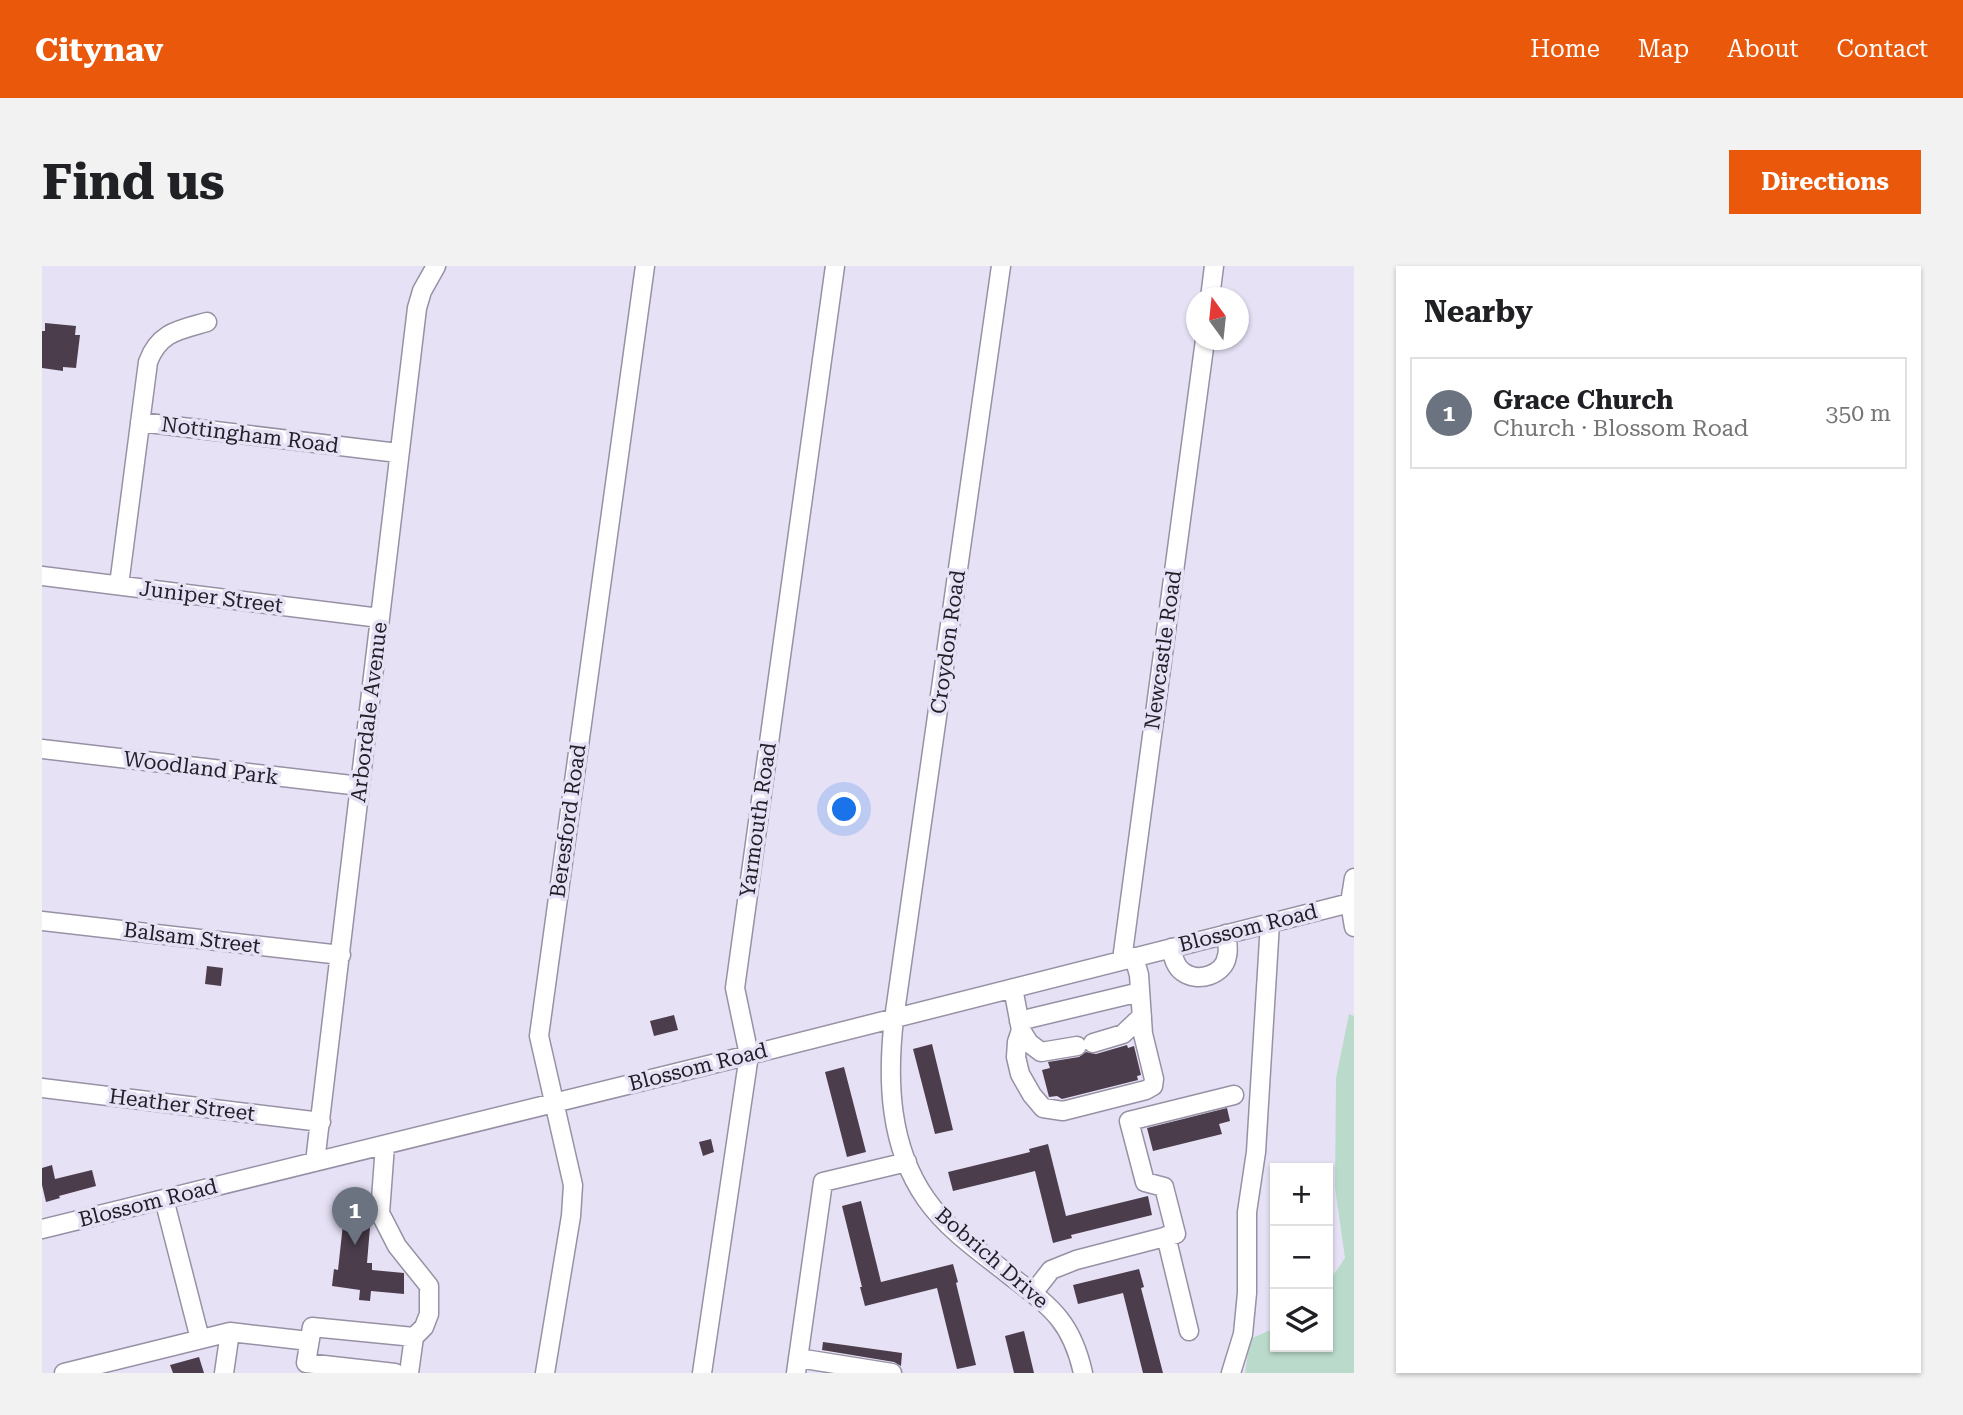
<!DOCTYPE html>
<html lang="en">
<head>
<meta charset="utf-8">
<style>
	body { margin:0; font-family:"Roboto Serif",serif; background:#f2f2f2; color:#202124 }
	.controls { position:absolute; right:21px; bottom:21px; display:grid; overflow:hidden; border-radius:0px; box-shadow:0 2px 5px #0004 }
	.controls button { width:63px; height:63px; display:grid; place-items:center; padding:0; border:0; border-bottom:2px solid #e0e0e0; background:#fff; color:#202124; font:35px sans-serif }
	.compass { position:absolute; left:1144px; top:21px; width:63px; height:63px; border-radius:50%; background:#fff; box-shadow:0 2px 5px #0004; rotate:345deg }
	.you { position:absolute; left:803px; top:544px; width:24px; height:24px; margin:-18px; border:5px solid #fff; border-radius:50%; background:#1a73e8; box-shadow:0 0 0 10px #1a73e833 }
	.badge { display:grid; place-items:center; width:46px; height:46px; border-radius:50%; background:#ea580c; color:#fff; font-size:23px; font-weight:700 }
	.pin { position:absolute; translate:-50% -58px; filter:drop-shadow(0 2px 4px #0008) }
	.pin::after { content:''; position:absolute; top:37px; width:24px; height:21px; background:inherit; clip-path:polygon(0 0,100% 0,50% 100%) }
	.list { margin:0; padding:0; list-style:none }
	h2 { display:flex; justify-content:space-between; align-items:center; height:91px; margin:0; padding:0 28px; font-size:30px }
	h2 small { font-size:23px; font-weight:400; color:#757577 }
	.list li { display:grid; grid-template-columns:46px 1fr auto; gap:21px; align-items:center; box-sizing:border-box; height:112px; margin:0 14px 14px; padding:0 14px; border:2px solid #e0e0e0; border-radius:0px }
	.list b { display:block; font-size:26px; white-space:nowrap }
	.list p { margin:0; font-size:23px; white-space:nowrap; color:#757577 }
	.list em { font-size:23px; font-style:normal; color:#757577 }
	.icon { flex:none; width:38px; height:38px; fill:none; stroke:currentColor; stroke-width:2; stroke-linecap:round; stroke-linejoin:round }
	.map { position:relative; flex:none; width:1312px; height:1107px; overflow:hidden; border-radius:0px }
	header { display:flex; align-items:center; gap:42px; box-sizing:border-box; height:98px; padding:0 35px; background:#ea580c; color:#fff }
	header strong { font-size:33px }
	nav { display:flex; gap:38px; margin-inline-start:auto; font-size:24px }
	.intro { display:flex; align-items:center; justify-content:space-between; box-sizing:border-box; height:168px; padding:0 42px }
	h1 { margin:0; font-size:49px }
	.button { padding:18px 32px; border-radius:0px; background:#ea580c; color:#fff; font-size:24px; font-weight:700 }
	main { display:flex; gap:42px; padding:0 42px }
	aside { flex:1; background:#fff; border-radius:0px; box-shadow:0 2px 5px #0004 }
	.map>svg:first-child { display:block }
	.green { fill:#badbcb }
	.building { fill:#4b3d4b }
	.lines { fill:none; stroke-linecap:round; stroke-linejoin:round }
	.minor-casing { stroke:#9891a5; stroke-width:21 }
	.minor { stroke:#fff; stroke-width:18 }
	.labels { text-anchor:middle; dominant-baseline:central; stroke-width:7; stroke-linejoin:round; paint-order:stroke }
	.street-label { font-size:21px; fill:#201e26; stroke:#e7e1f6 }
</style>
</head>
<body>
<header>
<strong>Citynav</strong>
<nav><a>Home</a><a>Map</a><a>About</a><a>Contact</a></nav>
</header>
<div class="intro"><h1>Find us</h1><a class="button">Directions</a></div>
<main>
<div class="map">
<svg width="1312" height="1107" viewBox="0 0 1312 1107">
	<rect width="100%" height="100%" fill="#e7e1f6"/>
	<path class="green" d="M1307,748L1312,750V1107H1203L1208,1073L1233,1062V1081H1286V1017L1303,992L1293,922L1294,812Z"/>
	<path class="building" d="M3,57L34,60L33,69H38L34,102L21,101V105L0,102V65H3Z
		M165,700L181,702L179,720L163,718Z
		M632,749L636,764L612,770L608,755Z
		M890,778L911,864L893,868L871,783Z
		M1085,779L1086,782L1092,780L1099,809L1095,810L1096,814L1020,833L1015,830L1007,831L1000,804L1008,802L1006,796L1037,791L1044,786L1054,788Z
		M802,801L824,886L805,891L783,806Z
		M1185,842L1188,855L1177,858L1180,868L1111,885L1105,862Z
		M669,873L672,886L661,890L657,876Z
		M1006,878L1024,950L1106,930L1110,949L1029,969L1030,972L1011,977L993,905L911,925L906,906L988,886L987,883Z
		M10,899L13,913L50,904L54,920L17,930L18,932L4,936L0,919V902Z
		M819,935L839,1016L911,998L916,1016L914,1017L934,1099L915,1103L895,1022L823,1040L818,1021H820L800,940Z
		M301,958L328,961L325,997H330V1004L362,1007V1028L329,1025L328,1035L317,1034L318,1024L290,1020L292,1003L296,1004Z
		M1097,1003L1102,1021L1099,1022L1121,1107H1101L1081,1027L1036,1038L1031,1019Z
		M982,1065L992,1107H972L963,1070Z
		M781,1076L860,1087L859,1100L852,1096L780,1084Z
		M157,1091L162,1107H131L128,1099Z"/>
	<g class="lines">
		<defs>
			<path id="minor" d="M959,0L852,753C845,814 847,880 884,933C905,963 937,985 966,1008C1007,1040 1029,1053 1041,1107
				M1168,32L1172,0
				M98,156L356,187
				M0,310L338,352
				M77,319L106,96C117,66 137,64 165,56
				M0,483L318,520
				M1312,612L1308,637L1312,661
				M0,655L299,689
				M1129,682C1131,690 1133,701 1141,706C1156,717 1182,709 1185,690C1187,683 1185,675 1184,668
				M1080,694L1163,74
				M971,722L979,764L975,776L974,791L978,808L990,829L1001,842L1021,845L1104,824L1111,820L1112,813L1101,768L1097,709L1092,691
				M977,755L1098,726
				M979,764L987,777L999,786L1035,780
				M1051,777L1081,768L1100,750
				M0,822L279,856
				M343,879L338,947L355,980L387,1020V1048L382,1061L372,1071L367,1107
				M273,896L375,42L380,25L394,0
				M122,933L158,1073
				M0,963L707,789L1312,636
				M1124,970L1147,1065
				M991,1027L1009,1004L1034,994L1134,968L1122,921L1103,916L1087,855L1192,829
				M188,1066L267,1075
				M756,1092L850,1107
				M22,1107L188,1066L182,1107
				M353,1107L264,1097L270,1061L372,1071
				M503,1107L529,950L531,919L497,770L603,0
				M660,1107L707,789L693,722L793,0
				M754,1107L781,916L865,896
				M1189,1107L1201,1068L1205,1027V946L1214,886L1228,657"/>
		</defs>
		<use href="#minor" class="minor-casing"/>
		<use href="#minor" class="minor"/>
	</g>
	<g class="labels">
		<g class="street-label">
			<text transform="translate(208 169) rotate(7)">Nottingham Road</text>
			<text transform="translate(169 331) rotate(7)">Juniper Street</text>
			<text transform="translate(906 376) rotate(-82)">Croydon Road</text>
			<text transform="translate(1121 384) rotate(-82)">Newcastle Road</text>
			<text transform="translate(327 446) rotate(-83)">Arbordale Avenue</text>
			<text transform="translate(159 502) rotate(7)">Woodland Park</text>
			<text transform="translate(716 554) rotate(-82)">Yarmouth Road</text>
			<text transform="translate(526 555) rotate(-82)">Beresford Road</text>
			<text transform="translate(1206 662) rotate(-14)">Blossom Road</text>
			<text transform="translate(150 672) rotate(7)">Balsam Street</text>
			<text transform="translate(656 801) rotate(-14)">Blossom Road</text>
			<text transform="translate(140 839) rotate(7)">Heather Street</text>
			<text transform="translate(106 937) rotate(-14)">Blossom Road</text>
			<text transform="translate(950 992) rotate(41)">Bobrich Drive</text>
		</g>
	</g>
</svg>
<div class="controls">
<button>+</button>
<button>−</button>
<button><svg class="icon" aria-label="layers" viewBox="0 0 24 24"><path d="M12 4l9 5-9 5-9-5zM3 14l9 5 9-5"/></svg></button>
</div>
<svg class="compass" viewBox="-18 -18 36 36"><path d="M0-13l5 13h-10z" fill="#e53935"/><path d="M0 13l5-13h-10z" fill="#757577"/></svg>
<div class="you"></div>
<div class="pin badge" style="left:313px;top:979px;background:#6b7280">1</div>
</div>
<aside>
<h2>Nearby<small></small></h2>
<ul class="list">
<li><span class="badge" style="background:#6b7280">1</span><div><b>Grace Church</b><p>Church · Blossom Road</p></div><em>350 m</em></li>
</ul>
</aside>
</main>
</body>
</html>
